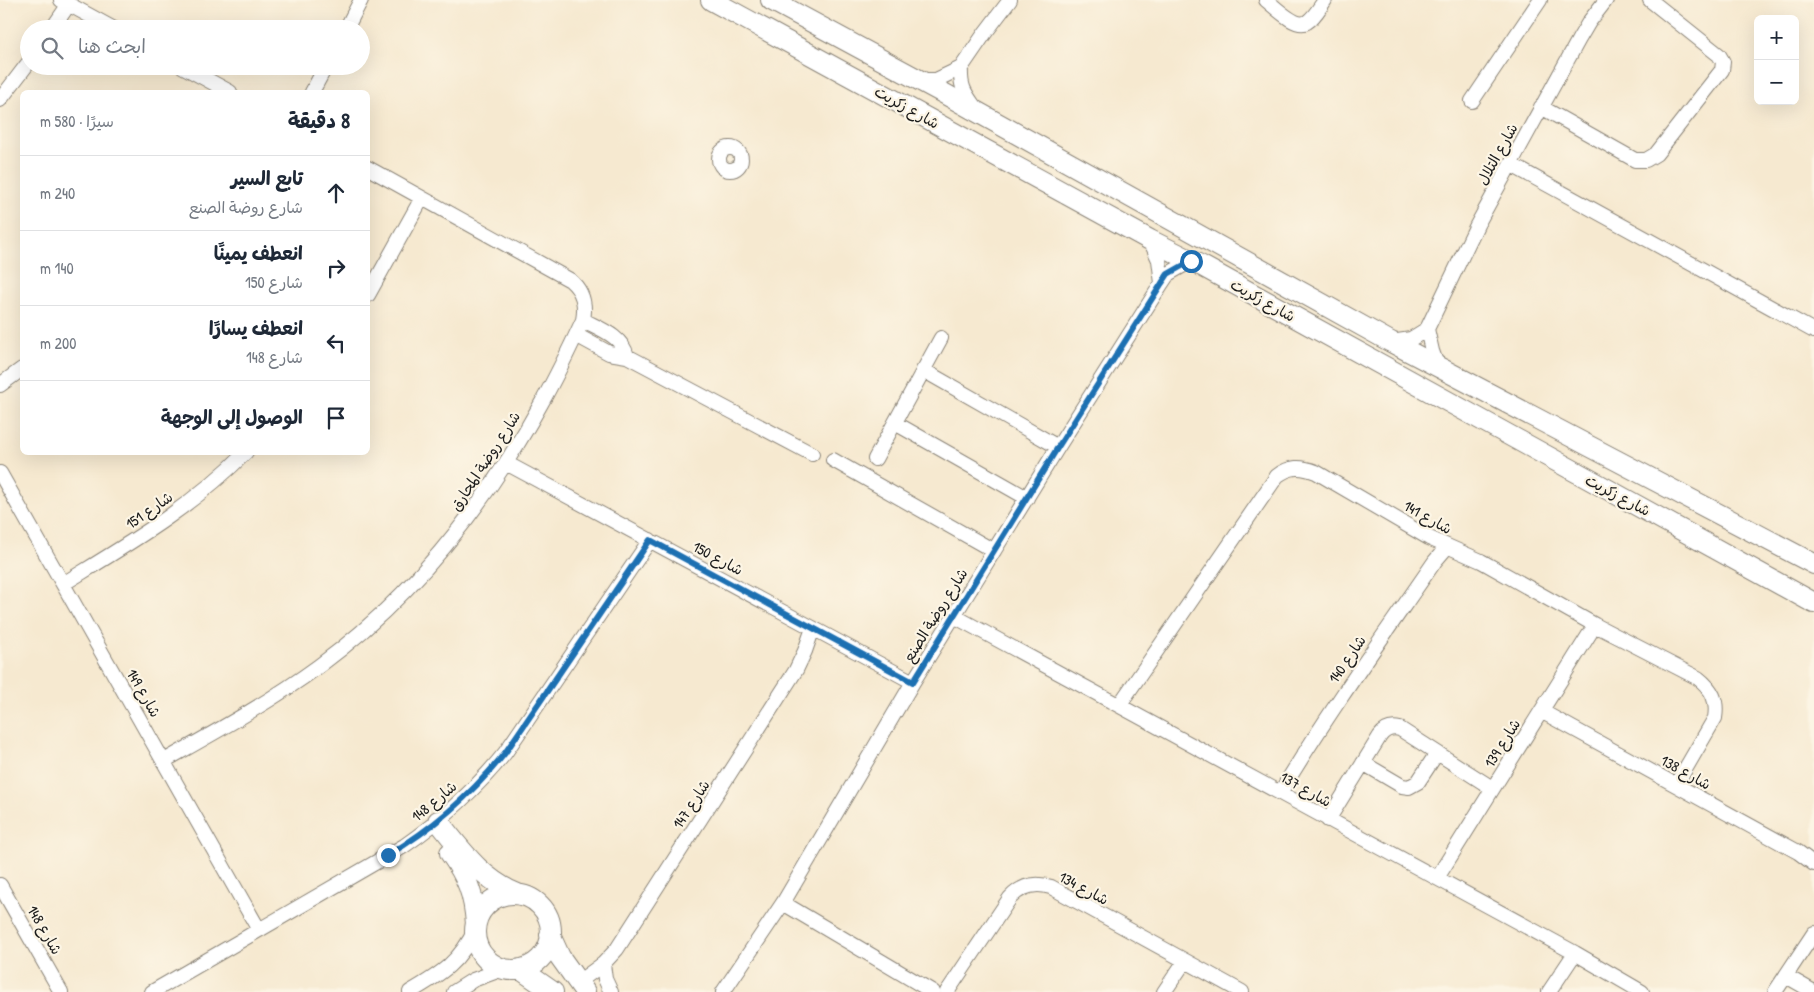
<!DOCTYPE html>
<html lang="ar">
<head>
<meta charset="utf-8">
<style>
	body { margin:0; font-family:"Patrick Hand","Playpen Sans Arabic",sans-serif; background:#f6f6f7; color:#1f2937; direction:rtl }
	.controls { position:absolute; right:15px; top:15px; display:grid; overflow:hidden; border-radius:8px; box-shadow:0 5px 20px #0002 }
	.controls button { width:45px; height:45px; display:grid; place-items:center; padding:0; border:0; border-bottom:1px solid #e0e1e3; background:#fff; color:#1f2937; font:25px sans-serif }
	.stop { position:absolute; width:15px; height:15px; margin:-11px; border:4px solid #1f6fb2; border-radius:50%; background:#fff }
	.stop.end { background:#1f6fb2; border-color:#fff; box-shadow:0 1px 5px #0008 }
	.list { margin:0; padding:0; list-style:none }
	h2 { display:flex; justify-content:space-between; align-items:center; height:65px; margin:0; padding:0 20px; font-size:21px }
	h2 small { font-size:16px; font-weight:400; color:#747a83 }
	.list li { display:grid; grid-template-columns:32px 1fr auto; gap:15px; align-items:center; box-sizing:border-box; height:75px; padding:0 20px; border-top:1px solid #e0e1e3 }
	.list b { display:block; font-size:19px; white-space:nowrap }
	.list p { margin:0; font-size:16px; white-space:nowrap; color:#747a83 }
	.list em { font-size:16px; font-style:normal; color:#747a83 }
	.icon { flex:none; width:28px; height:28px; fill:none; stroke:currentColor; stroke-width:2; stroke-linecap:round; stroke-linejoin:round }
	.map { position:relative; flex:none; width:1814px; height:992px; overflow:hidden; direction:ltr }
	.search { position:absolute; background:#fff; box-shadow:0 5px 20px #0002; left:20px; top:20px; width:350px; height:55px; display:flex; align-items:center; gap:12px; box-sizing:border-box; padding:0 18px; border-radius:28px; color:#747a83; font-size:19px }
	.panel { position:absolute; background:#fff; box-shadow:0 5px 20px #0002; left:20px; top:90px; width:350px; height:365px; border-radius:8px; direction:rtl }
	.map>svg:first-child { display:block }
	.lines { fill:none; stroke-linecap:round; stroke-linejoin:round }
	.street-casing { stroke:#898276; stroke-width:16 }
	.secondary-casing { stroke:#898276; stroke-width:22 }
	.street { stroke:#fff; stroke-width:14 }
	.secondary { stroke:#fff; stroke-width:20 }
	.route { stroke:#1f6fb2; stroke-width:6 }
	.labels { text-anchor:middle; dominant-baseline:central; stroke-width:4.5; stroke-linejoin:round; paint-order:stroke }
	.street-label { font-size:15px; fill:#1c1c1c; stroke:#fcf5e5 }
</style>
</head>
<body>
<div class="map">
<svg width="1814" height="992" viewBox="0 0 1814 992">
	<rect width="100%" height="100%" fill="#fcf5e5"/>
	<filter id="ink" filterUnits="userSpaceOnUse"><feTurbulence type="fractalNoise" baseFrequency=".02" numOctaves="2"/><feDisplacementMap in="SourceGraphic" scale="10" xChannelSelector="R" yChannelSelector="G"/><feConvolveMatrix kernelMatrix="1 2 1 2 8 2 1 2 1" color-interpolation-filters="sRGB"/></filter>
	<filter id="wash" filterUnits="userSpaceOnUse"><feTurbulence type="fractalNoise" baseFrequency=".0096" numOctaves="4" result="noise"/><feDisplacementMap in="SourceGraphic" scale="20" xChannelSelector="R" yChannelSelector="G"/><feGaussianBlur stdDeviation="1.12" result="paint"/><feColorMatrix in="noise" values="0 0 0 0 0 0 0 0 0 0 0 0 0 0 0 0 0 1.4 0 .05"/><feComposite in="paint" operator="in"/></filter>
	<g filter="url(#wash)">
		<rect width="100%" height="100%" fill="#f6e9d0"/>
	</g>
	<g filter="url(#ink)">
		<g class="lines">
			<defs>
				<path id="street" d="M61,0L114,29
					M1266,0C1275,7 1296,29 1307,22C1314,18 1320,7 1325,0
					M52,29L69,4
					M346,29L361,0
					M182,66L230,92
					M961,68C960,88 965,93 976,109
					M921,80H936L961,68L985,33L1010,0
					M312,92L326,66
					M0,100L29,62
					M1472,101L1540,0
					M1541,107L1635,160H1646L1656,154L1722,70L1723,62L1719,55L1650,0
					M719 159a11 11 0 1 1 22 0a11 11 0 1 1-22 0Z
					M1510,164L1814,331
					M1150,240L1159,260L1162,283
					M368,295L422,198
					M583,320C600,329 622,336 627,356
					M1427,329L1432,351L1437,365
					M576,335L609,353L627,356L812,454
					M1391,342L1411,339L1427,329L1477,225L1579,39L1589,22L1606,0
					M923,370L1058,447
					M0,385L22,369
					M895,423L1027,498
					M875,459L941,338
					M833,460L994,551
					M506,463L913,682
					M0,473L259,930
					M63,584C128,544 192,507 246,452
					M954,616L1575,953L1642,992
					M1120,704L1277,476C1290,466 1301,466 1316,472L1429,538L1481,561L1595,625L1698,678C1712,689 1718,700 1715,718L1676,785
					M1541,711L1798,852L1814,864
					M164,761C217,731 270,702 319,666C414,596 486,504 542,402C557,375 570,348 583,320C586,304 583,291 570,280L368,168
					M1363,763L1402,786L1409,787L1418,782L1437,753
					M1280,793C1328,713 1382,638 1435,561L1447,547
					M1328,820L1380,736C1385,729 1392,727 1400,729L1492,788
					M1437,878L1595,625
					M0,885L61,992
					M783,903L933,992
					M603,964L605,979L611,992
					M1786,976L1814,992
					M577,983L603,964L617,949L796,670L805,651L813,628
					M152,992L404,846C443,819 476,789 505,753L650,540
					M410,992C441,974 460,962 476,928
					M454,992L473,980L503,969
					M723,992L783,903L913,682L1058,447L1162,283L1168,274L1191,261
					M947,992L1010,898C1021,886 1035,882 1051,887L1242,992
					M1164,992L1185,961
					M1549,992L1575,953
					M1775,992L1814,933"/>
				<path id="secondary" d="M711,0L1150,240L1202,266L1814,603
					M771,0L945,94L1391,342L1814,564
					M438,821C462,851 483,881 520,895
					M450,853C467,877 474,894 476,924
					M475 932a38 38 0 1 1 76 0a38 38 0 1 1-76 0Z
					M550,935L560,957L585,992
					M520,969L553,992"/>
			</defs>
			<use href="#street" class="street-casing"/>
			<use href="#secondary" class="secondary-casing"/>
			<use href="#street" class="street"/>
			<use href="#secondary" class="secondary"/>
		</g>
	</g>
	<g class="lines" filter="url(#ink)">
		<path class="route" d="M388,855C434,828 472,794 505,753L650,540L913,682L1058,447L1162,283L1168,274L1191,261"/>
	</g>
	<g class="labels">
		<g class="street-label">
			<text transform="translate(907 107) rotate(29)">شارع زكريت</text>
			<text transform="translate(1497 154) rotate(-61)">شارع التلال</text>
			<text transform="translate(1263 300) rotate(29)">شارع زكريت</text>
			<text transform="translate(485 461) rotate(-57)">شارع روضة المحارق</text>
			<text transform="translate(1618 495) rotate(28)">شارع زكريت</text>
			<text transform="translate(149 510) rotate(-35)">شارع 151</text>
			<text transform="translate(1428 517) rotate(29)">شارع 141</text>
			<text transform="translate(718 558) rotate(28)">شارع 150</text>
			<text transform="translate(935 615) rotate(-58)">شارع روضة الصنع</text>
			<text transform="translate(1347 659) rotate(-56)">شارع 140</text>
			<text transform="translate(144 693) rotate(60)">شارع 149</text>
			<text transform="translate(1502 743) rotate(-58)">شارع 139</text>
			<text transform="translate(1686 772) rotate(29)">شارع 138</text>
			<text transform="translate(1306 789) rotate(29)">شارع 137</text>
			<text transform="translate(434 801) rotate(-40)">شارع 148</text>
			<text transform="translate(691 804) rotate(-57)">شارع 147</text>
			<text transform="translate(1084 888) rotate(28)">شارع 134</text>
			<text transform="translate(45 930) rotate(60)">شارع 148</text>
		</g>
	</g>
</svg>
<div class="controls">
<button>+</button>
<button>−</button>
</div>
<div class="stop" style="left:1191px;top:261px"></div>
<div class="stop end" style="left:388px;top:855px"></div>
<div class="search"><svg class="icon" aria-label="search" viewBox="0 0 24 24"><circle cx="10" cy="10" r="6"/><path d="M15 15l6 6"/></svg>ابحث هنا</div>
<section class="panel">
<h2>8 دقيقة<small>سيرًا · 580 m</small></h2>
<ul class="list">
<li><svg class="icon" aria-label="ahead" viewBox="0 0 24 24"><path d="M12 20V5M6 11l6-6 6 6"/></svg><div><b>تابع السير</b><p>شارع روضة الصنع</p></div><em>240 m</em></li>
<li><svg class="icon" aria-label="right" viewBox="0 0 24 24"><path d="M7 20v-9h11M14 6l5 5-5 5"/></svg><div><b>انعطف يمينًا</b><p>شارع 150</p></div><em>140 m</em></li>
<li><svg class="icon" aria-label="left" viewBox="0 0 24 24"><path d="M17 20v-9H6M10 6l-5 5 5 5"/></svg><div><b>انعطف يسارًا</b><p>شارع 148</p></div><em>200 m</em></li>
<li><svg class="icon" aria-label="arrive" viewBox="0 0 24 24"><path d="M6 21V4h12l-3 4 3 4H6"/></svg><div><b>الوصول إلى الوجهة</b></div></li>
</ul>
</section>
</div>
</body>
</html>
